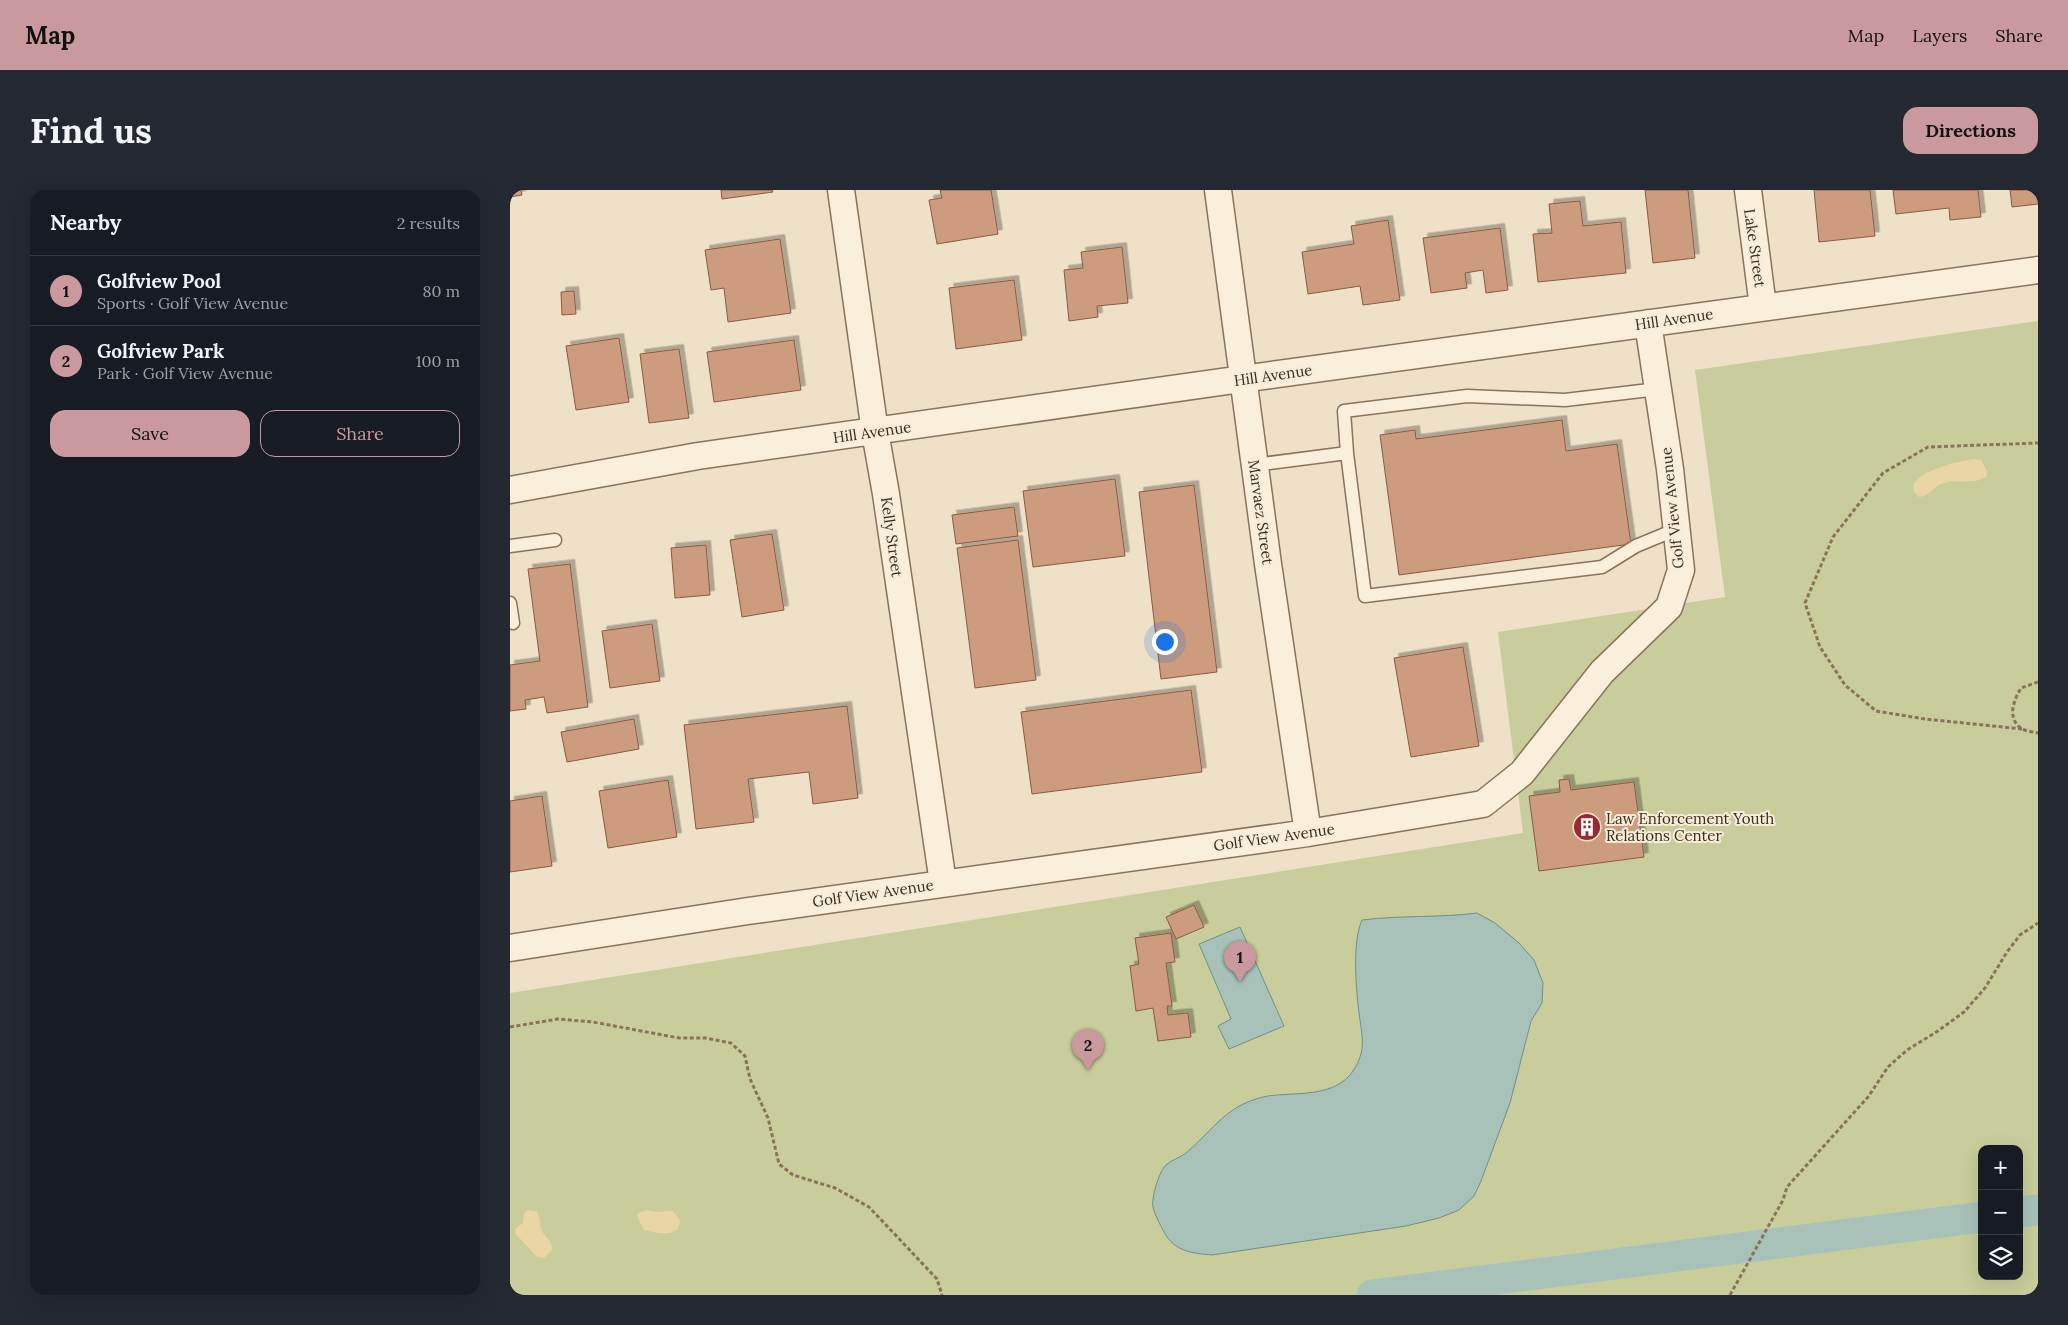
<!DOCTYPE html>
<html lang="en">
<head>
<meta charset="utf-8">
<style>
	body { margin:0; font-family:Lora,serif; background:#242831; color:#f1f3f6 }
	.controls { position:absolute; right:15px; bottom:15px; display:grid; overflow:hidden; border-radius:10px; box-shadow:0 5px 20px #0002 }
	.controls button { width:45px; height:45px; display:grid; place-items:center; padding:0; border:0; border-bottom:1px solid #363941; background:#171b24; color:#f1f3f6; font:25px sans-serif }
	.you { position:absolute; left:654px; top:451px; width:18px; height:18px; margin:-12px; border:4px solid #fff; border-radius:50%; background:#1a73e8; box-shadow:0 0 0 8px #1a73e833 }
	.badge { display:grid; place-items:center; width:32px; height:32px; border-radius:50%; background:#ca999d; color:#111; font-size:16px; font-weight:700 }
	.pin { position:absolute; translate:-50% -41px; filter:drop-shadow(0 1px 2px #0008) }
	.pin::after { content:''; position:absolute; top:26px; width:18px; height:15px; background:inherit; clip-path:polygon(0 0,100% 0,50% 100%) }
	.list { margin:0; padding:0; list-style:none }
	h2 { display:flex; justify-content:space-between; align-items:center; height:65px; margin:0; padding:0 20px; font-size:21px }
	h2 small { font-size:16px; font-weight:400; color:#9ea1a6 }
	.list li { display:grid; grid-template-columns:32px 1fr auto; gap:15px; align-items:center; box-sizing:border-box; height:70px; padding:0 20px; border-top:1px solid #363941 }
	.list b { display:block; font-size:19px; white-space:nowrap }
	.list p { margin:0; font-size:16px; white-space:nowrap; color:#9ea1a6 }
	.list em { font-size:16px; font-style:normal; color:#9ea1a6 }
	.actions { display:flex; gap:10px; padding:15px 20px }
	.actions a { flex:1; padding:11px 0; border:1px solid #ca999d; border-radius:15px; text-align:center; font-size:18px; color:#ca999d }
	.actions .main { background:#ca999d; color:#111 }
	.icon { flex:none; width:28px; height:28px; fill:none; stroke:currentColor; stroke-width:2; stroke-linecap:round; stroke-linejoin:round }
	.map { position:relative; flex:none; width:1528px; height:1105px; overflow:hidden; border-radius:15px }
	header { display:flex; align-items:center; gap:30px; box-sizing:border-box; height:70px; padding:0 25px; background:#ca999d; color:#111 }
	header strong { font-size:24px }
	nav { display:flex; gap:28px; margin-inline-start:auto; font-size:18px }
	.intro { display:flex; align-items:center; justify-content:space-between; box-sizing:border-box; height:120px; padding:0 30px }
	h1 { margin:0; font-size:35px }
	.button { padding:12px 22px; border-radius:15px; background:#ca999d; color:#111; font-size:18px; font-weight:700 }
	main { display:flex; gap:30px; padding:0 30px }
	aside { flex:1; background:#171b24; border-radius:15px; box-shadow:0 5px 20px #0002 }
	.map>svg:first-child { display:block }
	.green { fill:#c9cd9b; fill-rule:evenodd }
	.sand { fill:#ead5a5 }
	.water { fill:#a8c2ba; stroke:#6e9187 }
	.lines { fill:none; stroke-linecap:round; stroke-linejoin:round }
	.canal { stroke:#a8c2ba; stroke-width:31 }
	.building { fill:#cd9b7d; stroke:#8a5c42; filter:url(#shadow) }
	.lane-casing { stroke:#8a735c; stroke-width:15 }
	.street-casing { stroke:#8a735c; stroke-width:29 }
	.path { stroke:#8a735c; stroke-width:3; stroke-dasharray:4 2.5; stroke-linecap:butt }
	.lane { stroke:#f9efdb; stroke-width:12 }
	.street { stroke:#f9efdb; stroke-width:26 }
	.labels { text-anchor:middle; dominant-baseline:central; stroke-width:4; stroke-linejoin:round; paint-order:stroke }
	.street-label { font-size:15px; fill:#3b2c20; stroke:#f6ecd7 }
	.poi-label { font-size:15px; fill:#3b2c20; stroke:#f6ecd7; text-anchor:start }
</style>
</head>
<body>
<header>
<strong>Map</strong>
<nav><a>Map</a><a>Layers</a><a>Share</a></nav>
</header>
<div class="intro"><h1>Find us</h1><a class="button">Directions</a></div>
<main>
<aside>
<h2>Nearby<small>2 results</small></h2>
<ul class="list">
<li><span class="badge">1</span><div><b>Golfview Pool</b><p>Sports · Golf View Avenue</p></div><em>80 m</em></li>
<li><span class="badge">2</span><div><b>Golfview Park</b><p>Park · Golf View Avenue</p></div><em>100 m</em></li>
</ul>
<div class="actions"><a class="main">Save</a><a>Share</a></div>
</aside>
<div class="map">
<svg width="1528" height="1105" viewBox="0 0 1528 1105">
	<defs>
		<filter id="shadow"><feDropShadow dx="4.5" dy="-4.5" stdDeviation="0" flood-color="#0004"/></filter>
	</defs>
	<rect width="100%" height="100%" fill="#efe1c7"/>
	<path class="green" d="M1528,131V1105H0V803L1013,643L988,442L1215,407L1185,180ZM1472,959H1509V1086H1472Z"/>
	<path class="sand" d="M1465,269L1471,270L1477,281V286C1463,296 1448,288 1433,293C1423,296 1421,306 1409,307C1383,286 1451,270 1465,269Z
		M18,1020L26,1021C31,1027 29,1031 31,1038C33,1047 43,1050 42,1060L34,1068L26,1066L5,1043V1039L13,1033L14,1024Z
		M137,1020L146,1022L163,1021L170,1030C170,1049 147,1043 134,1040L127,1026L128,1023Z"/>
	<path class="water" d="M967,723L985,733L1009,753L1024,770L1033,793L1032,813L1021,831L1000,913L971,991L964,1006L949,1020L929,1028L896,1036L702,1065C682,1063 665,1062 654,1042C650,1034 645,1026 643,1017C641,1009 649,981 656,975C661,970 670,968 676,963C704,939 718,913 758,906C785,902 825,908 843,881C857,860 852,847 849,823C846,798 842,752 852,730C891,725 929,728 967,723Z
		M730,737L774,836L719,859L708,836L721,829L689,754Z"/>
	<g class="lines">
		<path class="canal" d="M1509,1022L1528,1020
			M862,1105L1472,1027"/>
	</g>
	<path class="building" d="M0,0H11L12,5L0,7Z
		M211,0H262L263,2L212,9Z
		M430,0H481L488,44L427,54L419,10L432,8Z
		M1135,0H1178L1185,68L1143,73Z
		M1304,0H1360L1365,46L1309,52Z
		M1383,0H1468L1471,27L1440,30L1439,18L1386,24Z
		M1500,0H1528V14L1502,17Z
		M1070,11L1073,36L1111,32L1116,83L1028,92L1023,44L1042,43L1039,14Z
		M878,30L890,110L853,115L850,96L798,104L792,62L844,54L841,36Z
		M990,38L998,100L976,103L973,80L955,83L957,98L921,103L913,48Z
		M270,49L281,123L218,132L214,98L201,100L195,60Z
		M612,57L618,113L587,116L588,127L559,131L554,80L573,78L571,62Z
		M504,90L512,150L446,159L439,98Z
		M64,101L66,124L52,125L51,102Z
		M109,148L119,212L66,220L56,156Z
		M284,150L291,200L204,212L197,162Z
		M169,159L179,228L139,233L130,164Z
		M1052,230L1056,261L1107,254L1121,354L889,385L870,245L905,240L906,249Z
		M605,289L615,366L523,377L513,301Z
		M684,295L707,482L651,489L629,302Z
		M504,317L508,346L446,354L442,325Z
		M262,344L274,420L232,427L220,350Z
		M508,350L526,490L465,498L447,358Z
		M196,355L200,405L165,408L161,358Z
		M60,374L78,517L37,523L34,507L15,510L16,519L0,521V475L30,471L18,379Z
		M142,434L150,491L100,498L92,441Z
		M953,457L969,556L901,567L884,468Z
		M681,500L692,582L522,604L511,522Z
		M337,516L348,608L303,614L299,582L238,589L244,632L186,639L174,535Z
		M124,529L129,559L57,572L51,542Z
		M1059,589L1061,600L1124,592L1134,667L1029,681L1019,606L1050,602L1049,590Z
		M158,590L167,647L98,658L89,601Z
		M32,606L42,676L0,682V611Z
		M684,715L694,737L666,749L656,727Z
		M661,743L665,772L656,773L662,816H657L658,825L678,823L681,847L648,851L643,818L626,821L620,776L629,774L625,748Z"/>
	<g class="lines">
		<defs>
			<path id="lane" d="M837,263L834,221L957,206L1055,210L1148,199
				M744,275L837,263L855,406L1092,377L1126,356L1167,339
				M0,356L45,350
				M0,413L3,433"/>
			<path id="street" d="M331,0L365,242L376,304L433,693
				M708,0L758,374L798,643
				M1238,0L1253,117
				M0,300L188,266L732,189L1528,80
				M0,758L238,721L798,643L973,614L1012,583L1092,482L1159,417L1171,380L1160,279L1138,133"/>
		</defs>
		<use href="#lane" class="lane-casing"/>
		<use href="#street" class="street-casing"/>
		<path class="path" d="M1528,492L1511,498C1504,510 1496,528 1512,539C1516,541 1523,542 1528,543
			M1512,539L1415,529L1366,521L1335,495L1310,457L1295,413L1323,347L1373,283L1418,257L1528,253
			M0,837L48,829L83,832L169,848H195L221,853L235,866L240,889L258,928L269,974L283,985L325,998L359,1017L427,1089L432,1105
			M1220,1105L1273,1010L1277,997L1358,907L1378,877L1397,860L1428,841L1454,822L1475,798L1497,762L1510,745L1528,733"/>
		<use href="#lane" class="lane"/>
		<use href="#street" class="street"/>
	</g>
	<defs>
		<symbol id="building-disc" viewBox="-11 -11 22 22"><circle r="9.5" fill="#9a2c31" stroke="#f6ecd7"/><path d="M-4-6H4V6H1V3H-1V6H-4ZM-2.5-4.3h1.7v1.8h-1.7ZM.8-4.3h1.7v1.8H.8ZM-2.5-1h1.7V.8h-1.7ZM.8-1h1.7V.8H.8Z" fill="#fff"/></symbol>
	</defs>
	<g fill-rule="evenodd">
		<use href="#building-disc" x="1061" y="621" width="32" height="32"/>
	</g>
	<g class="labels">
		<g class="street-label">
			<text transform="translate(1245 58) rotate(82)">Lake Street</text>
			<text transform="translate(1164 129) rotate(-8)">Hill Avenue</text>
			<text transform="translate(763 185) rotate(-8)">Hill Avenue</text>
			<text transform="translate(362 242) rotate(-8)">Hill Avenue</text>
			<text transform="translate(1162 318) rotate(-96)">Golf View Avenue</text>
			<text transform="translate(751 322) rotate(82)">Marvaez Street</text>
			<text transform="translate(382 347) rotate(82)">Kelly Street</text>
			<text transform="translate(764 647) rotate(-8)">Golf View Avenue</text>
			<text transform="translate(363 703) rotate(-8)">Golf View Avenue</text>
		</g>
		<g class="poi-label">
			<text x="1096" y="628">Law Enforcement Youth<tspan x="1096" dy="17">Relations Center</tspan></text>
		</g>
	</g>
</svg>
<div class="controls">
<button>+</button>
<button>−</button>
<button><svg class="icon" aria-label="layers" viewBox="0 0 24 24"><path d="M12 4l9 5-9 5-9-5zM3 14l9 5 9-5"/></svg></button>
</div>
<div class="you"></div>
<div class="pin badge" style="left:730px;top:792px">1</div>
<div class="pin badge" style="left:578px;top:880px">2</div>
</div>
</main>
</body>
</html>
